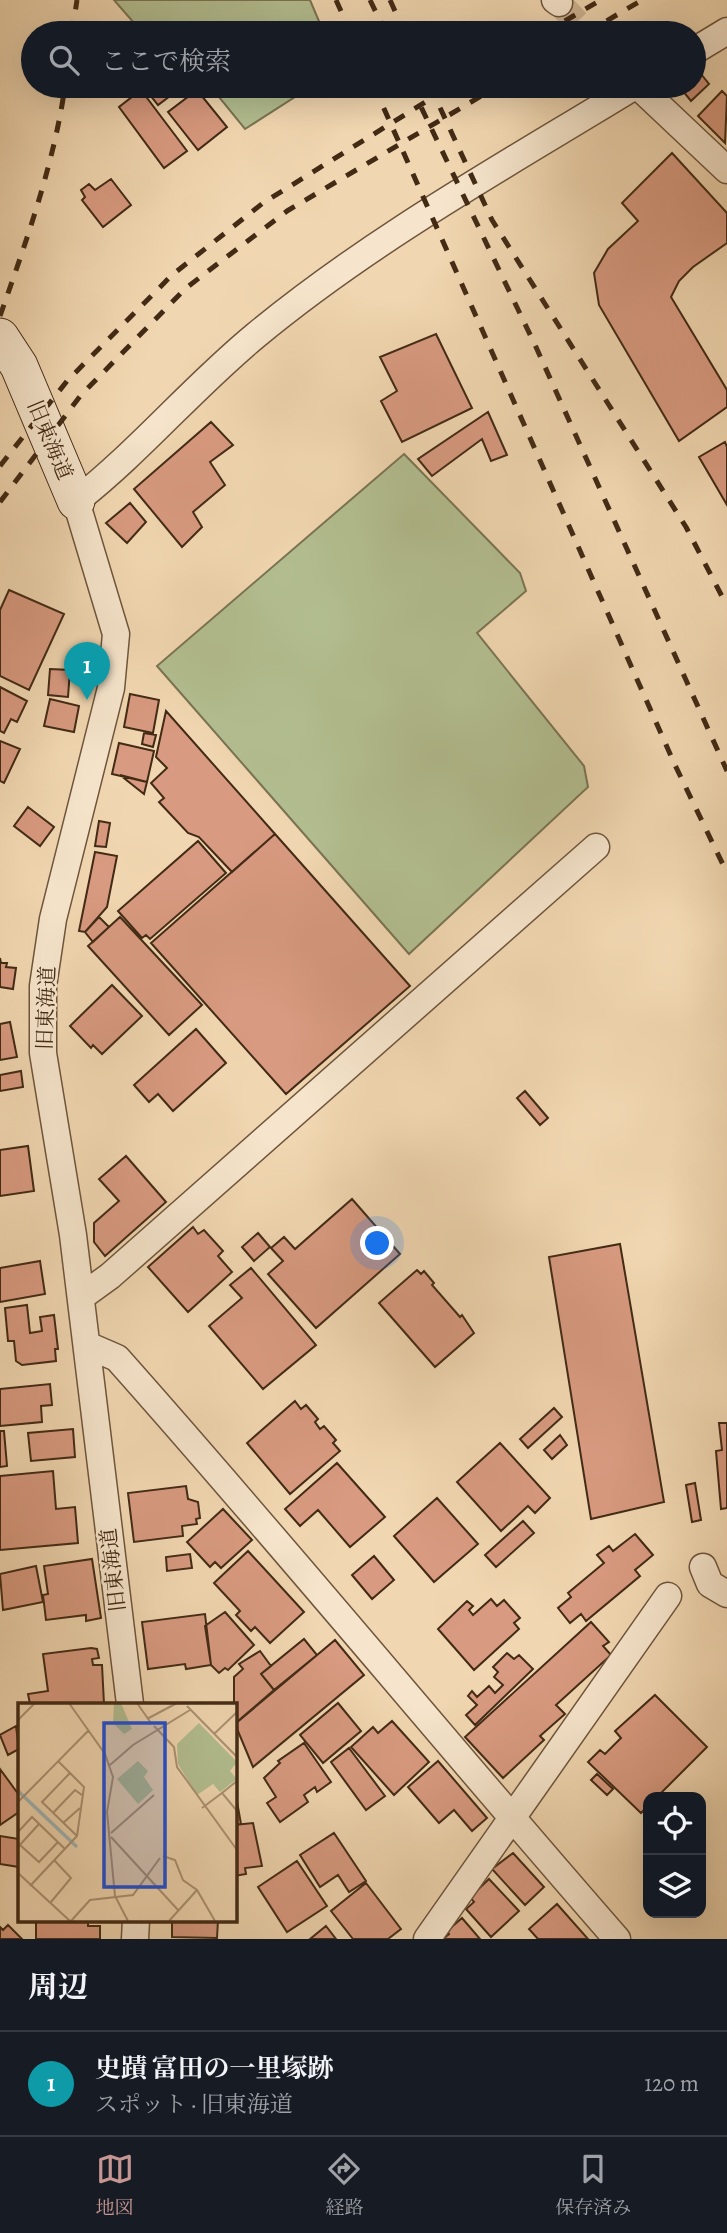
<!DOCTYPE html>
<html lang="ja">
<head>
<meta charset="utf-8">
<style>
	body { margin:0; font-family:Alegreya,"Noto Serif JP",serif; background:#242831; color:#f1f3f6 }
	.controls { position:absolute; right:21px; bottom:21px; display:grid; overflow:hidden; border-radius:14px; box-shadow:0 7px 28px #0002 }
	.controls button { width:63px; height:63px; display:grid; place-items:center; padding:0; border:0; border-bottom:2px solid #363941; background:#171b24; color:#f1f3f6; font:35px sans-serif }
	.you { position:absolute; left:378px; top:1244px; width:24px; height:24px; margin:-18px; border:5px solid #fff; border-radius:50%; background:#1a73e8; box-shadow:0 0 0 10px #1a73e833 }
	.badge { display:grid; place-items:center; width:46px; height:46px; border-radius:50%; background:#c59692; color:#fff; font-size:23px; font-weight:700 }
	.pin { position:absolute; translate:-50% -58px; filter:drop-shadow(0 2px 4px #0008) }
	.pin::after { content:''; position:absolute; top:37px; width:24px; height:21px; background:inherit; clip-path:polygon(0 0,100% 0,50% 100%) }
	.list { margin:0; padding:0; list-style:none }
	h2 { display:flex; justify-content:space-between; align-items:center; height:91px; margin:0; padding:0 28px; font-size:30px }
	h2 small { font-size:23px; font-weight:400; color:#9ea1a6 }
	.list li { display:grid; grid-template-columns:46px 1fr auto; gap:21px; align-items:center; box-sizing:border-box; height:105px; padding:0 28px; border-top:2px solid #363941 }
	.list b { display:block; font-size:26px; white-space:nowrap }
	.list p { margin:0; font-size:23px; white-space:nowrap; color:#9ea1a6 }
	.list em { font-size:23px; font-style:normal; color:#9ea1a6 }
	.icon { flex:none; width:38px; height:38px; fill:none; stroke:currentColor; stroke-width:2; stroke-linecap:round; stroke-linejoin:round }
	.map { position:relative; flex:none; width:727px; height:1939px; overflow:hidden }
	.search { position:absolute; background:#171b24; box-shadow:0 7px 28px #0002; left:21px; right:21px; top:21px; height:77px; display:flex; align-items:center; gap:18px; box-sizing:border-box; padding:0 24px; border-radius:38px; color:#9ea1a6; font-size:26px }
	.sheet { height:196px; background:#171b24 }
	nav { display:flex; justify-content:space-around; align-items:center; box-sizing:border-box; height:98px; border-top:2px solid #363941; background:#171b24; font-size:19px; color:#9ea1a6 }
	nav a { display:grid; justify-items:center; gap:4px }
	nav .on { color:#c59692 }
	.map>svg:first-child { display:block }
	.green { fill:#b3bf91; stroke:#7a7453; stroke-width:2 }
	.building { fill:#d89a80; stroke:#422a15; stroke-width:2 }
	.lines { fill:none; stroke-linecap:round; stroke-linejoin:round }
	.street-tunnel { stroke:#ceb492; stroke-width:26; stroke-dasharray:26 13; stroke-linecap:butt }
	.street-casing { stroke:#6e553c; stroke-width:29 }
	.secondary-casing { stroke:#422a15; stroke-width:39 }
	.street { stroke:#f6e5cc; stroke-width:26 }
	.secondary { stroke:#f6e5cc; stroke-width:37 }
	.rail { stroke:#422a15; stroke-width:5; stroke-dasharray:12 12; stroke-linecap:butt }
	.labels { text-anchor:middle; dominant-baseline:central; stroke-width:5; stroke-linejoin:round; paint-order:stroke }
	.street-label { font-size:21px; fill:#422a15; stroke:#f6e5cc }
	.inset-river { fill:none; stroke:#a1b6b8; stroke-width:3.5 }
	.inset-road { fill:none; stroke:#ab9273; stroke-width:2 }
	.view { fill:#1d4ed8; fill-opacity:0.15; stroke:#1d4ed8; stroke-width:3.5 }
	.inset-edge { fill:none; stroke:#422a15; stroke-width:3.5 }
</style>
</head>
<body>
<div class="map">
<svg width="727" height="1939" viewBox="0 0 727 1939">
	<rect width="100%" height="100%" fill="#f1d7b1"/>
	<filter id="stains"><feTurbulence type="fractalNoise" baseFrequency=".00286" numOctaves="4"/><feColorMatrix values="0 0 0 0 .2 0 0 0 0 .09 0 0 0 0 .02 0 0 0 .5 -.17"/></filter>
	<radialGradient id="worn" r=".72"><stop offset=".6" stop-color="#630" stop-opacity="0"/><stop offset="1" stop-color="#630" stop-opacity=".3"/></radialGradient>
	<path class="green" d="M114,0H310L324,33H155L134,23Z
		M210,86H312L245,129Z
		M404,454L520,573L526,591L477,633L584,766L588,787L409,954L157,666Z"/>
	<path class="building" d="M701,74L709,84L691,101L682,90L694,86V81Z
		M143,86H181L182,87L158,105Z
		M141,90L187,151L164,168L119,107Z
		M197,90L227,127L198,150L168,112Z
		M722,91L727,96L725,143L698,116Z
		M672,153L727,213V243L693,267L679,281L671,297L727,390V407L679,441L599,305L594,273L608,249L638,221L622,203Z
		M111,179L131,205L103,227L82,200L85,197L81,190L89,184L95,190Z
		M436,334L472,408L402,442L381,401L397,391L380,357Z
		M488,412L507,455L491,461L482,439L432,476L418,459Z
		M211,422L233,445L210,462L225,485L193,512L202,527L182,547L134,489Z
		M725,442L727,447V505L699,457Z
		M130,503L146,522L127,543L106,523Z
		M9,590L64,614L29,690L0,676V610Z
		M50,669L70,670L68,697L48,695Z
		M0,687L27,701L17,722L11,719L4,733L0,731Z
		M130,694L159,700L153,733L124,727Z
		M50,699L79,706L74,732L44,726Z
		M166,711L275,834L232,872L199,837L188,833L159,802L164,798L151,783L167,768L156,757Z
		M144,733L156,735L153,747L142,744Z
		M0,741L20,749L4,783L0,781Z
		M119,743L154,751L147,782L112,774Z
		M120,775L147,782L144,794Z
		M28,807L54,827L40,846L14,826Z
		M99,821L110,823L106,847L95,846Z
		M275,834L410,986L286,1094L151,943Z
		M198,841L226,873L150,939L146,935L142,938L118,911Z
		M95,852L117,856L107,907L85,932L79,931Z
		M99,917L109,927L93,942L85,932Z
		M120,917L202,1005L169,1035L88,946Z
		M0,958L1,963H7L6,967L16,968L13,989L0,987Z
		M112,985L142,1016L102,1054L93,1045L91,1048L70,1026Z
		M10,1022L17,1057L0,1060V1024Z
		M196,1029L226,1063L173,1111L158,1094L149,1102L134,1085Z
		M21,1071L23,1087L0,1091V1075Z
		M525,1091L548,1118L540,1125L517,1098Z
		M28,1146L34,1191L0,1196V1150Z
		M126,1156L166,1202L105,1256L94,1242V1223L119,1201L99,1179Z
		M352,1199L400,1254L316,1328L268,1274L283,1261L271,1248L284,1237L295,1249Z
		M193,1227L198,1234L204,1230L223,1251L218,1256L232,1272L188,1312L148,1267Z
		M258,1233L270,1247L254,1261L242,1247Z
		M620,1244L664,1502L591,1519L549,1257Z
		M40,1261L45,1294L0,1302V1268Z
		M251,1268L316,1345L263,1389L209,1326L242,1298L230,1285Z
		M417,1270L421,1274L424,1271L434,1283L432,1285L460,1317L462,1315L474,1333L435,1367L379,1303Z
		M27,1305L30,1333L42,1331L40,1317L54,1315L58,1349H55L56,1361L22,1365L16,1361L14,1341H8L5,1308Z
		M50,1384L52,1405L41,1406L42,1422L0,1426V1389Z
		M295,1401L301,1409L306,1405L318,1419L315,1422L320,1429L324,1426L336,1440L333,1443L340,1451L290,1494L247,1443Z
		M554,1408L562,1417L528,1448L520,1439Z
		M719,1423H727V1508L721,1509L716,1451L722,1450Z
		M73,1429L75,1457L31,1461L28,1433Z
		M0,1431H4L7,1466L0,1467Z
		M560,1435L567,1445L552,1459L544,1450Z
		M500,1443L550,1498L535,1513L528,1506L501,1531L457,1482Z
		M337,1463L385,1517L350,1547L318,1510L300,1526L285,1509Z
		M53,1471L56,1509L75,1507L78,1543L0,1550V1476Z
		M695,1483L701,1520L692,1522L686,1485Z
		M186,1486L188,1499L198,1502L200,1518L196,1519L197,1524L182,1526L183,1536L134,1542L128,1493Z
		M437,1498L478,1544L434,1582L394,1536Z
		M223,1509L252,1540L221,1568L215,1562L210,1567L187,1542Z
		M523,1521L534,1533L496,1567L485,1555Z
		M635,1534L653,1555L635,1570L640,1576L586,1621L581,1614L570,1623L558,1608L571,1597L568,1593L604,1563L597,1555L609,1546L613,1551Z
		M248,1551L304,1612L270,1643L255,1627L251,1631L236,1615L240,1611L214,1583Z
		M190,1554L192,1568L167,1571L166,1557Z
		M374,1556L394,1580L372,1599L352,1575Z
		M92,1559L101,1618L86,1621V1615L46,1620L43,1595L48,1594L44,1566Z
		M36,1566L43,1602L3,1610L0,1574Z
		M491,1599L497,1606L504,1600L520,1618L514,1623L519,1629L474,1670L438,1629L467,1601L473,1606L469,1610L473,1615Z
		M225,1612L254,1645L228,1670L225,1668L219,1673L211,1665L205,1626Z
		M205,1614L211,1665L186,1669L185,1664L148,1669L142,1622Z
		M591,1622L609,1642L603,1646L611,1655L556,1705L565,1714L540,1736L544,1740L503,1778L465,1737Z
		M304,1639L317,1655L274,1690L261,1674Z
		M335,1640L364,1675L253,1767L235,1724Z
		M91,1648L97,1649L99,1658L92,1659L93,1665H102L104,1704H30L28,1694L48,1691L43,1654Z
		M260,1651L271,1666L261,1674L274,1690L238,1721L234,1716V1677L243,1669L239,1664Z
		M507,1653L514,1659L519,1655L533,1669L475,1725L466,1715L477,1705L468,1696L472,1691L477,1697L489,1686L495,1693L503,1685L494,1677L498,1672L493,1667Z
		M655,1695L707,1747L657,1797H648V1806L641,1813L588,1762L600,1750L605,1754L621,1738L615,1731Z
		M338,1703L361,1731L323,1763L300,1735Z
		M392,1721L429,1762L394,1795L351,1747L373,1727L378,1733Z
		M16,1726L19,1749L8,1755L0,1735Z
		M304,1743L331,1782L317,1792L315,1787L304,1795L308,1802L280,1822L267,1803L276,1797L264,1778L280,1763L278,1761Z
		M349,1748L385,1796L366,1810L331,1762Z
		M438,1761L487,1818L472,1831L454,1810L439,1823L408,1787Z
		M0,1769L19,1795V1812L0,1825Z
		M597,1774L613,1789L607,1795L591,1780Z
		M234,1785L241,1824L234,1825Z
		M253,1823L262,1866L245,1868L246,1874L234,1876V1825Z
		M334,1833L366,1881L349,1892L338,1875L320,1887L300,1855Z
		M0,1836L19,1839V1867L0,1864Z
		M513,1853L544,1887L525,1905L492,1869Z
		M297,1861L327,1906L287,1932L258,1887Z
		M489,1879L519,1911L491,1937L466,1909L474,1902L470,1897Z
		M366,1883L401,1929L388,1939H353L331,1911Z
		M557,1904L588,1939H538L529,1929Z
		M462,1918L480,1939H443L449,1934L447,1931Z
		M36,1920H88V1926H100V1939H36Z
		M172,1920H218L217,1938L172,1937Z
		M8,1925L22,1939H0V1927L3,1930Z
		M326,1926L336,1939H310Z"/>
	<g class="lines">
		<path class="street-tunnel" d="M559,3L587,33"/>
		<defs>
			<path id="street" d="M555,0L559,3
				M694,51L727,31
				M638,86L727,170
				M81,1297L110,1276L596,847
				M87,1345L117,1358C287,1549 449,1747 617,1939
				M703,1567L710,1584L727,1594
				M130,1704L73,1235L43,1053V986L53,919L111,688L116,634L76,501C140,451 192,388 255,336C372,239 506,165 635,86
				M135,1939L136,1920
				M427,1939L668,1596"/>
			<path id="secondary" d="M0,337L19,366L76,501"/>
		</defs>
		<use href="#street" class="street-casing"/>
		<use href="#secondary" class="secondary-casing"/>
		<use href="#street" class="street"/>
		<use href="#secondary" class="secondary"/>
		<path class="rail" d="M336,0L351,33
			M370,0L386,33
			M390,0L405,33
			M72,33L77,0
			M544,33L601,0
			M586,33L642,0
			M374,86L675,765L727,873
			M411,86L536,347L727,771
			M430,86L492,220L686,527L727,606
			M0,316C26,242 54,164 65,86
			M0,466L67,381L172,275L263,203L451,86
			M0,502L81,395L186,288L287,211L498,86"/>
	</g>
	<g class="labels">
		<g class="street-label">
			<text transform="translate(50 440) rotate(67)">旧東海道</text>
			<text transform="translate(46 1008) rotate(-88)">旧東海道</text>
			<text transform="translate(113 1570) rotate(-97)">旧東海道</text>
		</g>
	</g>
	<g transform="translate(18 1703)">
		<rect width="219" height="219" fill="#f1d7b1"/>
		<path d="M96,0H103L114,26L106,31L95,20ZM181,20L219,59L212,68L219,76L202,89L195,81L179,92L160,61L159,41ZM120,58L130,68L126,74L135,87L120,101L99,76Z" fill="#b3bf91"/>
		<path class="inset-river" d="M0,88L59,144"/>
		<path class="inset-road" d="M51,0L87,51L95,74L89,109L97,193L110,218M119,0L133,20M169,3L219,54M129,16L159,0M0,17L17,0M136,23L156,44L159,64L219,147M196,31L219,9M92,62L115,42L172,7M52,70L24,99L59,133M219,78L204,90L219,108M0,99L70,28M184,105L204,90M35,110L57,87L64,92M45,120L62,105M0,129L14,114L47,146M93,130L136,92M93,134L160,207M2,142L21,159L40,139M0,144L21,121M145,153L157,157L165,177L179,187L197,218M0,170L52,218M12,183L59,133L66,84L40,58M33,199L53,175L36,157M53,218L72,197L115,192L142,155M151,218L179,187"/>
		<path class="view" d="M86,20H147V184H86Z"/>
		<rect width="219" height="219" class="inset-edge"/>
	</g>
	<rect width="100%" height="100%" filter="url(#stains)"/>
	<rect width="100%" height="100%" fill="url(#worn)"/>
</svg>
<div class="controls">
<button><svg class="icon" aria-label="locate" viewBox="0 0 24 24"><circle cx="12" cy="12" r="6"/><path d="M12 2v4M12 18v4M2 12h4M18 12h4"/></svg></button>
<button><svg class="icon" aria-label="layers" viewBox="0 0 24 24"><path d="M12 4l9 5-9 5-9-5zM3 14l9 5 9-5"/></svg></button>
</div>
<div class="you"></div>
<div class="pin badge" style="left:87px;top:700px;background:#0f9aa8">1</div>
<div class="search"><svg class="icon" aria-label="search" viewBox="0 0 24 24"><circle cx="10" cy="10" r="6"/><path d="M15 15l6 6"/></svg>ここで検索</div>
</div>
<section class="sheet">
<h2>周辺<small></small></h2>
<ul class="list">
<li><span class="badge" style="background:#0f9aa8">1</span><div><b>史蹟 富田の一里塚跡</b><p>スポット · 旧東海道</p></div><em>120 m</em></li>
</ul>
</section>
<nav>
<a class="on"><svg class="icon" aria-label="map" viewBox="0 0 24 24"><path d="M3 6l6-2 6 2 6-2v14l-6 2-6-2-6 2zM9 4v14M15 6v14"/></svg>地図</a>
<a><svg class="icon" aria-label="directions" viewBox="0 0 24 24"><path d="M12 3l9 9-9 9-9-9zM9 14v-3h6M13 9l2 2-2 2"/></svg>経路</a>
<a><svg class="icon" aria-label="saved" viewBox="0 0 24 24"><path d="M7 4h10v16l-5-4-5 4z"/></svg>保存済み</a>
</nav>
</body>
</html>
